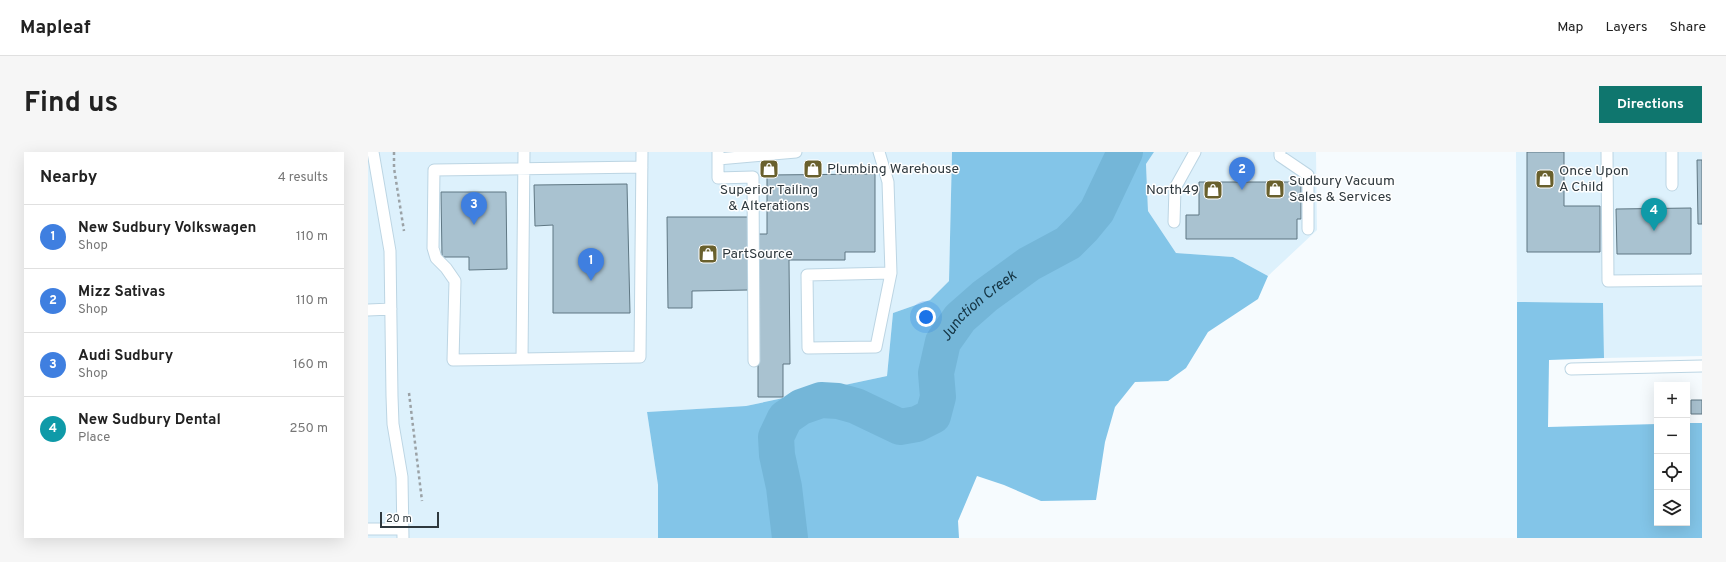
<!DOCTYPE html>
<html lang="en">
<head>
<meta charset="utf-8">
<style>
	body { margin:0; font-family:Overpass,sans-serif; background:#f6f6f6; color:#222 }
	.controls { position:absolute; right:12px; bottom:12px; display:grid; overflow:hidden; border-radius:0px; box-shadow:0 4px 16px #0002 }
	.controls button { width:36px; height:36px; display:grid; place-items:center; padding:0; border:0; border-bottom:1px solid #e0e0e0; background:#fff; color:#222; font:20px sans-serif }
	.scale { position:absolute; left:12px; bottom:10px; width:59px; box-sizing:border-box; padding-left:4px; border:2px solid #2f393e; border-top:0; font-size:11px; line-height:14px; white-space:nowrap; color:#2f393e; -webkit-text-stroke:3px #fff; paint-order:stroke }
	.you { position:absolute; left:558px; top:165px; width:14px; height:14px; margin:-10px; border:3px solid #fff; border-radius:50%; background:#1a73e8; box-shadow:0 0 0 6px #1a73e833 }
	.badge { display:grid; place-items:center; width:26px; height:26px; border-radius:50%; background:#0f766e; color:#fff; font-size:13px; font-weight:700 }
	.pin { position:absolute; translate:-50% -33px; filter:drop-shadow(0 1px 2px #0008) }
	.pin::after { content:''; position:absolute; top:21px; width:14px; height:12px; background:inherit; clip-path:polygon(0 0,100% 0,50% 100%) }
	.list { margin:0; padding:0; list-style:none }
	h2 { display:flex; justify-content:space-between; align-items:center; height:52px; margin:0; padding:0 16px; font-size:17px }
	h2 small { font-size:13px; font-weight:400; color:#767676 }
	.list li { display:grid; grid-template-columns:26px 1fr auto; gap:12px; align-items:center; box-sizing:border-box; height:64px; padding:0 16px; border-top:1px solid #e0e0e0 }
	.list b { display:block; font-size:15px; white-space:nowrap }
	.list p { margin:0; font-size:13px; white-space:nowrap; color:#767676 }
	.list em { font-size:13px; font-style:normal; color:#767676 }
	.icon { flex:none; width:22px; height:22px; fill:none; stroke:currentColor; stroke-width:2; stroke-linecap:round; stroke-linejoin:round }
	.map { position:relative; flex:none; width:1334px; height:386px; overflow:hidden; border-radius:0px }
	header { display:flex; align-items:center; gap:24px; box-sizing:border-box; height:56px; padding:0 20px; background:#fff; border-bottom:1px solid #e0e0e0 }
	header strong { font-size:19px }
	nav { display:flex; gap:22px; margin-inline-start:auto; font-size:14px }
	.intro { display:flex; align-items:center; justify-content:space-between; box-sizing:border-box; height:96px; padding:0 24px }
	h1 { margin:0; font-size:28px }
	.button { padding:10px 18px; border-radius:0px; background:#0f766e; color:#fff; font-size:14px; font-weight:700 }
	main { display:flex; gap:24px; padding:0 24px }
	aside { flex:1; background:#fff; border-radius:0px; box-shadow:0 4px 16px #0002 }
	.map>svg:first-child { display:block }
	.built { fill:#ddf1fc }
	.forest { fill:#83c5e8 }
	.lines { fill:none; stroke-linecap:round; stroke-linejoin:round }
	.river { stroke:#74b6d8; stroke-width:36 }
	.building { fill:#a9c2d0; stroke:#5f7783 }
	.service-casing { stroke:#bcd5e3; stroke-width:13 }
	.path { stroke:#9ba2a6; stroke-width:2.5; stroke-dasharray:3 3; stroke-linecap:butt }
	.service { stroke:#fff; stroke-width:11 }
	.labels { text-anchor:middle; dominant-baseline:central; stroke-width:3; stroke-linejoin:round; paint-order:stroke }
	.poi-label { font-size:14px; fill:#2f393e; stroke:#fff; text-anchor:start }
	.water-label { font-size:15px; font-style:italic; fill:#133241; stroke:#fff }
</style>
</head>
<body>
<header>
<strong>Mapleaf</strong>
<nav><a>Map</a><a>Layers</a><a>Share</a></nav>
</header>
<div class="intro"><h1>Find us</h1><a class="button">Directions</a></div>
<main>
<aside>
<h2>Nearby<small>4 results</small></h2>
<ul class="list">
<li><span class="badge" style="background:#3f7fe0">1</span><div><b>New Sudbury Volkswagen</b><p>Shop</p></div><em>110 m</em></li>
<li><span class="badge" style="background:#3f7fe0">2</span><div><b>Mizz Sativas</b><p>Shop</p></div><em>110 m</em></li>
<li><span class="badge" style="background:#3f7fe0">3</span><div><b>Audi Sudbury</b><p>Shop</p></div><em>160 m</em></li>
<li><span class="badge" style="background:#0f9aa8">4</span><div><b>New Sudbury Dental</b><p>Place</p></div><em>250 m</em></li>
</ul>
</aside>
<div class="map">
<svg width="1334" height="386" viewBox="0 0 1334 386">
	<rect width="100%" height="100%" fill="#f6fbfe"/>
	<path class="built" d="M0,0H584L581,129L562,148L525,161L519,224L378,254L279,260L290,333V386H0Z
		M786,0H948L949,78L900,124L865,105L808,101L780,59L778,12Z
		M1148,0H1334V204L1236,206L1235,151L1149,150Z"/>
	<path class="forest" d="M584,0H786L778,12L780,59L808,101L865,105L900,124L890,147L840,180L818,216L800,229L767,230L747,255L737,290L728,348L673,349L636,333L609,324L590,369L591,386H290V333L279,260L378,254L519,224L525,161L562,148L581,129Z
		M1149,150L1235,151L1236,206L1181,208L1180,275L1289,272V371H1319V271H1334V386H1149Z"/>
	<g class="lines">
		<path class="river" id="s1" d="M422,386L416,335L409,303L408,285L417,266L433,255L453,248L470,249L488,254L532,275L549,272L565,264L570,245L568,221L575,190L592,166L617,144L661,112L700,91L715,76L729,59L757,0"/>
	</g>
	<path class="building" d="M1159,0H1196V54H1232V100H1159Z
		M1329,8H1334V72H1330Z
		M507,22V100H477V108H421L422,212H415V245H390V82H399V23Z
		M831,30H933V67H929V87H818V63H831Z
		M259,32L262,161H185V73L167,74L166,33Z
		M73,40H138L139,117L101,118V105H74Z
		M1323,56V102H1249L1248,57Z
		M299,65H380V138L324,139V156H300Z
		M1323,248H1334V262H1323Z"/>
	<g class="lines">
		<defs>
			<path id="service" d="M5,0L22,99L24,244L25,272L34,325L35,386
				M156,0L154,207L272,205L274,0
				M350,0V26L385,25L386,209
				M511,0L520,30L523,121L508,195L440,196L439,123L523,121
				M912,0V4L940,23V77
				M1239,0L1240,129L1334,128
				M1304,0V33
				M350,7L428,0
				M806,70L807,36L827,0
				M0,158L23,157
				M154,207L85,208L87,129L78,116L68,106L65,96L66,18L274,15
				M1203,217L1334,214
				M0,377H34"/>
		</defs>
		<use href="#service" class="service-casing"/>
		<path class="path" d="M26,0V16L36,79
			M41,241L54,349"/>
		<use href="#service" class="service"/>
	</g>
	<defs>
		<symbol id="shop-square" viewBox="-11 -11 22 22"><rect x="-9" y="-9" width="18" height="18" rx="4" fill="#69602d" stroke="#fff"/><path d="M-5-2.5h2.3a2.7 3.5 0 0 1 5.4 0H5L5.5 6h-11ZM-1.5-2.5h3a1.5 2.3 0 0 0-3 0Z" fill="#fff"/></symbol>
	</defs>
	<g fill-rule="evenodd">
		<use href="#shop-square" x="390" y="6" width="22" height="22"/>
		<use href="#shop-square" x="434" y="6" width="22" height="22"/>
		<use href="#shop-square" x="1166" y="16" width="22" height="22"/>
		<use href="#shop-square" x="896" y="26" width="22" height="22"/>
		<use href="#shop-square" x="834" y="27" width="22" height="22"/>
		<use href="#shop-square" x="329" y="91" width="22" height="22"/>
	</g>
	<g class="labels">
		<g class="poi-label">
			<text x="459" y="17">Plumbing Warehouse</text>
			<text x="1191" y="19">Once Upon<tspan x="1191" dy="16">A Child</tspan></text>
			<text x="921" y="29">Sudbury Vacuum<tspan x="921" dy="16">Sales &amp; Services</tspan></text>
			<text x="401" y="38" text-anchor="middle">Superior Tailing<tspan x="401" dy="16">&amp; Alterations</tspan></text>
			<text x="831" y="38" text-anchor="end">North49</text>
			<text x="354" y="102">PartSource</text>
		</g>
		<g class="water-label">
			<text stroke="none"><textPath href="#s1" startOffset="410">Junction Creek</textPath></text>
		</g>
	</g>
</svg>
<div class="controls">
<button>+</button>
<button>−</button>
<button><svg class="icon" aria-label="locate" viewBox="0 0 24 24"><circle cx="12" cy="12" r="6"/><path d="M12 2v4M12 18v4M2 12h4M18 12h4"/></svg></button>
<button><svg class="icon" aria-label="layers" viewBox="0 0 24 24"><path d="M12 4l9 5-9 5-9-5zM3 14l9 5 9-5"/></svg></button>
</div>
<div class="scale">20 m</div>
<div class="you"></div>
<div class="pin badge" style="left:223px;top:129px;background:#3f7fe0">1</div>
<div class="pin badge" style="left:874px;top:38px;background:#3f7fe0">2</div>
<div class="pin badge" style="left:106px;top:73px;background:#3f7fe0">3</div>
<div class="pin badge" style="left:1286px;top:79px;background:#0f9aa8">4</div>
</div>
</main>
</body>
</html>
